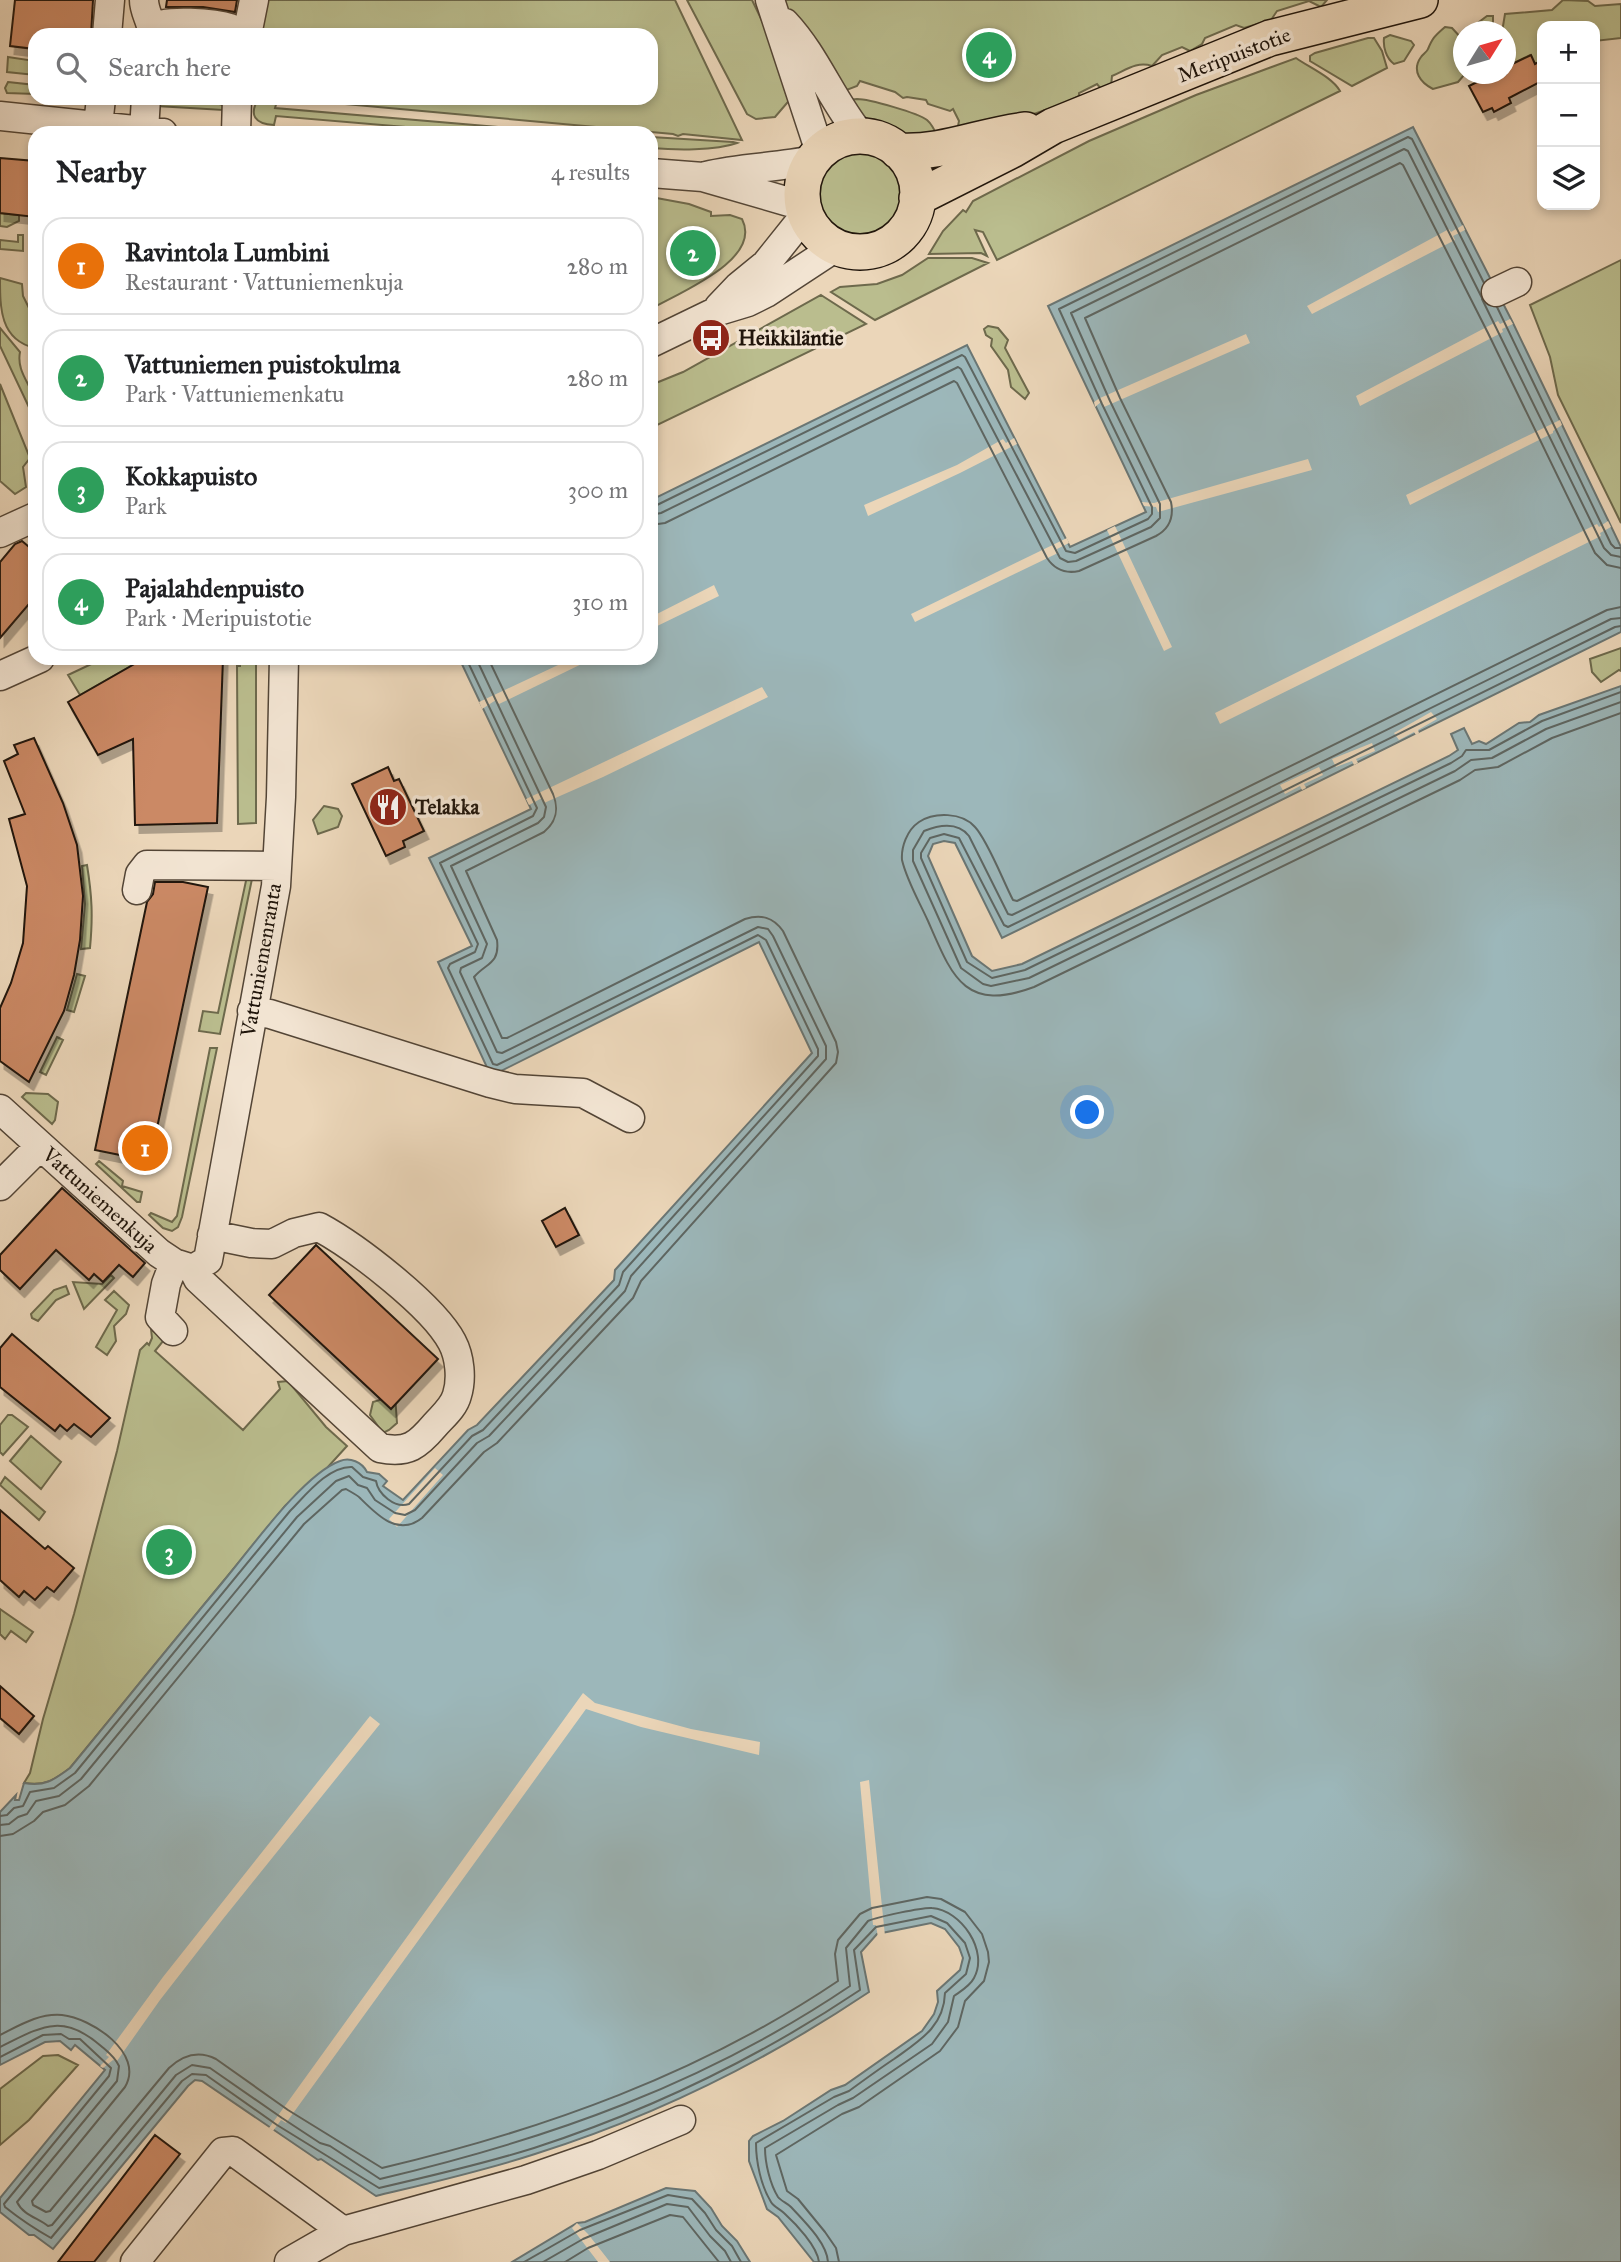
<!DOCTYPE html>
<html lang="en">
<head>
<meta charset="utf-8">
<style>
	body { margin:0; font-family:"IM FELL Great Primer",serif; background:#f2f2f2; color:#202124 }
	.controls { position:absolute; right:21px; top:21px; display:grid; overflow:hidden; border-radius:14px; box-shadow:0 4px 10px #0003 }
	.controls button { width:63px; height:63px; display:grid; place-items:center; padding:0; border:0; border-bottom:2px solid #e0e0e0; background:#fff; color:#202124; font:35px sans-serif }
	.compass { position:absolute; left:1453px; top:21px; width:63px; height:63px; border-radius:50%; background:#fff; box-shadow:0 4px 10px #0003; rotate:53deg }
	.you { position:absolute; left:1088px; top:1113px; width:24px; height:24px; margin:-18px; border:5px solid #fff; border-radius:50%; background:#1a73e8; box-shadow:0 0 0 10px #1a73e833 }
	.badge { display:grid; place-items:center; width:46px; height:46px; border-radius:50%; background:#d93025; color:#fff; font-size:23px; font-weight:700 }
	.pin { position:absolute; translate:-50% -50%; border:4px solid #fff; box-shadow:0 2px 7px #0006 }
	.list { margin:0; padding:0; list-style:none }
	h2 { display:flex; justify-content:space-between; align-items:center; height:91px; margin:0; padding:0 28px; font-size:30px }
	h2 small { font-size:23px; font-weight:400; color:#757577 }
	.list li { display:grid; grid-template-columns:46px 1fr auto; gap:21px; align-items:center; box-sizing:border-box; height:98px; margin:0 14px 14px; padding:0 14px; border:2px solid #e0e0e0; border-radius:21px }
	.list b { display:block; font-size:26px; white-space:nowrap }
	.list p { margin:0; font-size:23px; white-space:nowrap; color:#757577 }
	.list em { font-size:23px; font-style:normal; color:#757577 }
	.icon { flex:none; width:38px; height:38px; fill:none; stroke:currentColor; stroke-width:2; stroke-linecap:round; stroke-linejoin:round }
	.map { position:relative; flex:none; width:1621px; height:2262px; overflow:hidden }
	.search { position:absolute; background:#fff; box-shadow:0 4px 10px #0003; left:28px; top:28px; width:630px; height:77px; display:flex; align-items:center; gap:18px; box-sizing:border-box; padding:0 24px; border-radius:21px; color:#757577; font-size:26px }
	.panel { position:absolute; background:#fff; box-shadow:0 4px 10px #0003; left:28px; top:126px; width:630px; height:539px; border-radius:21px }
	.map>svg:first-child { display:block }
	.green { fill:#babd8e; stroke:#6d694c; stroke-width:2 }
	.water { fill:#9cb7ba; stroke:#6a7674; stroke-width:2 }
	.pier { fill:#ebd6b9 }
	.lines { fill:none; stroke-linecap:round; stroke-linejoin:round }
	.shore { stroke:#5e6662; stroke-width:2 }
	.building { fill:#cb8965; stroke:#20150b; stroke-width:2; filter:url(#shadow) }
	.minor-casing { stroke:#534536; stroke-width:31 }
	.major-casing { stroke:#20150b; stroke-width:38 }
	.minor { stroke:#f2e4d2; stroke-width:28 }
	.major { stroke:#ebd6b9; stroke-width:35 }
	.labels { text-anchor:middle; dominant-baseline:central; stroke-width:7; stroke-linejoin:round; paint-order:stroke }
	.street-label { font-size:21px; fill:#20150b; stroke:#f2e4d2 }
	.poi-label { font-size:21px; font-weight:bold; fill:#20150b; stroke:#f2e4d2; text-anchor:start }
</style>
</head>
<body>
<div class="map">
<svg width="1621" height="2262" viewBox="0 0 1621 2262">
	<defs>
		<filter id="shadow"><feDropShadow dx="4.5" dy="8" stdDeviation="0" flood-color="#0004"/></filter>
	</defs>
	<rect width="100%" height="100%" fill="#ebd6b9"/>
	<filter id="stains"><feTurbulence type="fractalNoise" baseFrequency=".00286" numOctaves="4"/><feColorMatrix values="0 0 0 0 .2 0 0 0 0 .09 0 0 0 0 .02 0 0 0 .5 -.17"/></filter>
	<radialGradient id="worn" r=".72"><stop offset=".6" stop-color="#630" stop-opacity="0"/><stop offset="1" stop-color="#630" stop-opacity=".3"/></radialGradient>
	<path class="green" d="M260,0H675L742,140L683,134L678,136L673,134L279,98H651V35H254Z
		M687,0H752L778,54L793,96L775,117L756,119L747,114Z
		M782,0H1327L1321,7L1309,1L1277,11L1271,20L1244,28L1236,25L1205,38L1202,44L1190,51L1182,47L1162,55L1152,66C1137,61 1126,70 1112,76L1111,86L1102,90L1097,84L1079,93V96L1066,103L1028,116L957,131L959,121L953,109L950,111L928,104L926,100L907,97L903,98L895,92L860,81L857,86L844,91L829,82Z
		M1563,0L1588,1L1595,6L1621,4V38L1595,41V26H1542V60L1535,64L1530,55L1506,67V32H1502L1505,14L1552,10Z
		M1487,16H1493V31H1467Z
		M1445,27L1452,28L1463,40L1465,74L1458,82L1433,89C1421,83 1411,71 1421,57C1423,54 1427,52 1428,49C1433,37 1435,36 1445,27Z
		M1390,35L1411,41L1414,45L1404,61L1394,64C1386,58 1383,47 1384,38Z
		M1368,38H1374L1382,51L1387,68L1352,86L1310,61V56L1315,53Z
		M8,57L35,61V75L7,72Z
		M1296,58C1310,68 1332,77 1340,91L997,260L983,232L975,230L987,256L981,253L929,254L943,231L963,210L966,212L973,201L1089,141L1196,95Z
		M8,82L35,85V94L7,93L5,88Z
		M259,98H278L275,108L570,133H477L276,116L274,125C255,124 248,115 259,98Z
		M159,99L204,100L223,105V110L157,106Z
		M857,99C869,99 918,113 927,120C933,125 936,133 939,140H913L868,119L856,112L847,100Z
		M651,137L733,142L737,143C715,151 675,150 651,148Z
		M819 193a42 42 0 1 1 84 0a42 42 0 1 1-84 0Z
		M651,197L689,204L711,212V216L730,215L742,219C763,260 678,293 651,309Z
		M0,213L19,215V221L7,227L0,226Z
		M18,235H23V251L0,249V240L18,242Z
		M928,258H972L988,263L875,320L831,292L840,287L877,284L902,275Z
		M1621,260V523L1558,395L1550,357L1530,305Z
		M0,278L22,284L23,296L35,320V348C0,340 0,308 0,278Z
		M821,295L866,324L651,428V385L683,372Z
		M988,326L998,328L1008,340L1005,348L1029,393L1025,399L1011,387L1008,370L991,346L992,339L986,335L984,329Z
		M0,328L20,352C16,372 32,385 35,402C36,407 35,414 35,420L0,346Z
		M0,384L30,458L23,467L26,487L15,494L0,481Z
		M1621,648V671L1619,670L1601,682L1592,672L1590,659Z
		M104,658H145L80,695L68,675Z
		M240,663L256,664V823L238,824L237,666H240Z
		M324,806L338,809L342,816L338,827L318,834L313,820Z
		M87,865C92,896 93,916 90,948L81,949L85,904L82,866Z
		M253,874L220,1034L199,1031L203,1011L218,1013L247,876Z
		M77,974L85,976L74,1012L67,1010Z
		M57,1037L63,1040L46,1075L40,1072Z
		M210,1048H217L182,1217L178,1227L172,1231L163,1228L149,1215L151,1213L172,1222L177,1216Z
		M26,1093L48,1094L58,1102L55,1120L52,1124L22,1097Z
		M99,1161L123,1181L122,1186L142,1192L140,1202H137L96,1164Z
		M111,1275L114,1278L84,1309L73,1282L102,1284Z
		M66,1286L69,1294L56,1300L38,1321L32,1318L31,1314L54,1290Z
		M114,1291L129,1305L126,1314L114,1326L116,1341L107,1355L96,1347L117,1310L105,1300Z
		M151,1329L164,1340L155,1351L243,1430L280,1389L278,1382L288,1381L326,1427L347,1446L327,1468L285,1506L70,1768C53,1781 45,1786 24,1783L30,1773L43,1719L74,1614L117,1451L140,1350L147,1343L149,1345L152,1338Z
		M395,1395L397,1423L389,1430L383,1433L370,1415L373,1402Z
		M8,1415H12L28,1427L3,1455L0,1452V1425Z
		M31,1436L61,1462L41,1489L10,1461Z
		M5,1477L45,1512L39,1520L0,1485Z
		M0,1609L33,1632L26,1642L11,1631L5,1639L0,1634Z
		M58,2055L78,2065L29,2120L0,2145V2089L43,2056Z"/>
	<path class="water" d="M1413,127L1512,321L1621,547V632L1002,938L955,843L944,841L933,844L928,856L972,956L992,971L1022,964L1449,756L1458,750L1451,734L1464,728L1472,744L1479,741L1486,744L1519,723L1530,722L1539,715L1621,686V2262H814L778,2217L767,2209L749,2161V2141L753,2136L783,2121L831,2090L845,2085L922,2031L934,2014L938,2002L937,1991L960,1970L963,1958L959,1947L945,1929L931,1923L877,1934L861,1952L869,1992C766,2061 653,2117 535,2154C483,2171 430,2183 376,2196L321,2159L318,2160L202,2081L195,2080L188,2086L53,2249L34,2235H29L0,2212V2198L105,2070L75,2045L71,2050L60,2041L45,2042L0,2065V1812L16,1795L15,1800H19L24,1783C44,1787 54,1780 70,1768C121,1706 171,1644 222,1583C249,1551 303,1474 340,1461C350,1457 362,1462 367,1472L379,1474L387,1481L383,1486L403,1500L468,1430L477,1425L614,1280L615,1270L812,1053L759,942L491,1076L438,962L472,946L429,858L531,809L459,658H651V500L967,345L1070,547L1146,512L1048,306Z
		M666,2188L695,2191L711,2208L722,2226L737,2241L750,2262H512L577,2223L585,2222Z"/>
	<path class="pier" d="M1463,225L1465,230L1453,236L1455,240L1312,314L1307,306L1449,229L1451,232Z
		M1510,319L1513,324L1502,329L1503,332L1360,406L1356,396L1498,321L1500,324Z
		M1246,334L1250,343L1104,407L1101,402L1095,407L1094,402L1100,398Z
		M1560,420L1562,425L1553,431V433L1410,505L1406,495Z
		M1014,438L1017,444L960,473L868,516L864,505L957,465L1003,439L1006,443Z
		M1308,459L1312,470L1158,512L1156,507L1144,506L1142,502L1154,503Z
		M1608,521L1611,527L1600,533L1601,536L1220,724L1215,713L1597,524L1599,527Z
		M1115,526L1172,647L1164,651L1107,530Z
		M1067,538L1069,543L1057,549L1058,553L915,622L911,614Z
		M714,585L719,596L651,629V617Z
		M573,658H594L499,704L496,700L482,709L479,702Z
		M762,687L768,697L603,777L544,803L542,798L529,805L526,799Z
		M1431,712L1437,719L1418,730L1419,733L1416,735L1414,732L1399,740L1394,733Z
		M1372,743L1375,751L1356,759L1358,763L1354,765L1352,761L1336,767L1332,759Z
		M1319,767L1323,775L1304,784L1306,788L1302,790L1300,786L1285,794L1280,785Z
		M435,1468L443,1475L397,1527L389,1519Z
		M583,1693L595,1703L691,1729L760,1742L759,1755L641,1727L586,1709L286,2123L281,2120L273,2131L269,2128Z
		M370,1716L380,1724L223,1919L160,2000L117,2061L113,2060L103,2068L101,2067L100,2066L109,2057L106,2055L163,1977Z
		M869,1780L885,1936L878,1938L876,1925H873L860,1782Z
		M577,2223L588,2234L610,2262H598L572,2228Z"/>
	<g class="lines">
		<path class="shore" d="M1482,299L1604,548L1611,555L1621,557
			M1497,307L1611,544L1615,548H1621
			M651,506L657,505L962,355L965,357L1066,551L1075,553L1148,519L1152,514V507L1102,404L1059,309L1408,137L1412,139L1484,283
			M651,515L661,513L958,367L961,369L1060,558L1068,562L1076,561L1151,527L1160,518V504L1110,401L1071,313L1404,149L1408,151L1482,298
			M651,525L665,523L954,381L957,383L1047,558C1055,570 1065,574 1079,571L1156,536C1169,529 1174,517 1171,502L1120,398L1085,318L1400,163L1403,165L1488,333L1595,553L1607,565L1621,568
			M1621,607L1607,610L1017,901L1013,900C1003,881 988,841 975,827C962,812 934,812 919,822C907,830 901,847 902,860C907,881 919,901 928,921C952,976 964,1013 1034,987L1460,780L1475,770L1498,767L1552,738L1621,713
			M1621,618L1611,619L1012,915L1008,914L969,836C958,822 939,825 924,831L913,850V861L961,968L983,984L991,986L1029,978L1455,771L1471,760L1492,758L1546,729L1621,702
			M1621,626L1615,627L1008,927L1004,925L959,838L944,834L930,838L921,853V858L967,962L992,978L1025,970L1451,763L1462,756L1466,750H1489L1542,721L1621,692
			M0,1816L7,1815L14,1808L23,1806L30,1792L54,1788L75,1773L290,1511C305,1496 328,1466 352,1467L363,1477L376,1481C378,1494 395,1509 409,1504L472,1436L483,1430L619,1285L623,1272L818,1056V1049L766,940L758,935L497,1065L493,1064L448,968L450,964L475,952L478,944L440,863L533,816L537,808L466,658
			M0,1825L9,1824L18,1817L27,1814L36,1801L59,1796L81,1779L297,1517L336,1481L349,1476L358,1485L367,1488L375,1500L395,1513L405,1515L415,1510L477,1443L489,1436L625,1291L631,1276L826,1059V1046L773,936L768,929L758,927L502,1053L497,1052L460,972L461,968L482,958L487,944L451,866L538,823L544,817L546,807L476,658
			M0,1836L13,1834L34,1821L43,1812L65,1805L89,1786L304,1524L342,1490L346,1489C351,1492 357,1495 360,1498C377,1515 398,1537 422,1518L484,1452L497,1443L633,1298L641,1281L836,1063L838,1052L836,1042L783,931C773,917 761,914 745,919L507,1038H502L474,977C486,963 500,964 497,940L466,871L544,832C557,821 559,809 553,794L488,658
			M0,2035C20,2025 39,2013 62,2015C91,2018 145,2053 125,2087L32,2201L33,2205L46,2212L50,2211L169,2068C183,2055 198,2050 216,2059L288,2110L382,2168C543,2130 700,2074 838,1981L835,1954L838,1940L860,1914L872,1908L927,1897L941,1899L965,1912L982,1934L988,1952L989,1962L984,1981L965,2001L958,2027L940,2051L859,2107L842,2114L776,2155L787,2191L798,2199L825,2232L836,2248L839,2262
			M0,2047C41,2027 62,2012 101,2046C108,2052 115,2057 119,2066L117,2081L17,2202C23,2215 38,2218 48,2226L52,2225L176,2075L192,2065L210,2068L282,2118L320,2143L330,2146L380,2179C549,2139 705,2084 850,1986L846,1948L868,1921C877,1917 923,1907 932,1908C961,1910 989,1951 974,1978C970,1986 961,1991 954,1996L948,2022L932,2044L853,2098L838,2105L765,2148C765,2163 770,2184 778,2197C781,2201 787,2203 791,2207C804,2221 827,2243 828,2262
			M0,2057L43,2035L61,2034L69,2039H80L111,2068L109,2076L4,2204L5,2207C20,2219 35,2229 51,2238L182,2081L192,2074L206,2075L277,2125L379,2188C431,2176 483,2164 534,2148C648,2111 760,2057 860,1990L854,1950L876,1927L931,1916L947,1923L965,1943L970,1958L966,1974L945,1993C944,2027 919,2041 894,2059C879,2069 864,2080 849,2091L834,2097L756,2143C756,2162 761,2186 771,2202C774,2207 780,2209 784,2213C796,2224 817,2246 819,2262
			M524,2262L580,2230L668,2195L692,2199L705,2213L716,2230L732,2246L741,2262
			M543,2262L583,2239L667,2204L688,2207L710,2236L725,2251L731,2262
			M565,2262L588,2248L670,2215L683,2217L719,2262"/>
	</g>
	<path class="building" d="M15,0H93L91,35H35V49L10,46Z
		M167,0H237L235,12L203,7H166Z
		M1531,55L1535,64L1542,60V81L1509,98L1511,103L1494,112L1492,108L1483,112L1469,86L1493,74H1506V67Z
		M0,158L35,161V217L0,213Z
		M22,541L35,552V597L0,638V562L15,544Z
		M145,658H223L217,823L135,825L133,739L98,755L68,702Z
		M34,738L63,803L77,845L83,896L80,940L74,975L64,1011L29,1082L0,1061V1008L11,983L23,943L27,886L9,819L25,814L4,761L18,754L14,745Z
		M388,767L394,781L399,779L424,831L403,841L405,847L386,856L352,784Z
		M155,882H183L208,887L150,1161L95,1150L147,902L153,894Z
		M62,1188L145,1263L133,1277L119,1265L103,1282L94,1274L89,1280L56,1250L20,1289L0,1270V1255Z
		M565,1208L579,1235L556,1247L542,1221Z
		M316,1245L438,1359L391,1409L269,1295Z
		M12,1334L110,1418L91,1437L74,1424L67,1431L60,1425L55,1431L0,1387V1348Z
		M0,1510L45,1549L48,1546L74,1568L54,1592L47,1587L35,1600L24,1591L19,1597L0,1580Z
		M0,1686L34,1716L19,1734L0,1718Z
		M155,2135L180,2154L94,2262H58Z"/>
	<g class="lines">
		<defs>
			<path id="minor" d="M144,0C144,13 153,23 152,35
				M770,0L820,152
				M785,23C816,56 832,101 861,136
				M152,28C165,19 215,23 230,28C233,29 236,33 238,35
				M107,35L110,0
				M244,35L249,25L254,0
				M0,116L163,133
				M98,126L101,98
				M144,131L146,98
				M236,133L237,98
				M651,173L703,177L803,206
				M706,176C741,167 777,168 813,160
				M1496,292L1517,282
				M719,307L739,286L766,264L806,214
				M651,343L715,312L748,302L766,293L836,247
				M0,533L35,517
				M0,676L40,658
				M137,890L140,874L147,865L277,866
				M252,1011L270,1014L490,1083L515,1089L583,1093L630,1118
				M0,1109L159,1253L174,1263L193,1269L208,1260L276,886L281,797L284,658
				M0,1186L40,1146
				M193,1269L198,1279L380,1448C408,1454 418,1445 435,1425C443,1416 454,1407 457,1395C462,1379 460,1357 452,1342C433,1306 356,1247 319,1227L294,1233L272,1244L251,1243L212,1235
				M173,1331L160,1317L166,1284L174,1263
				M135,2262L223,2152L233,2151L343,2231
				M289,2262L343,2231L526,2180L598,2155L681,2120"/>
			<path id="major" d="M802 194a58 58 0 1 1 116 0a58 58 0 1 1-116 0Z
				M898,151C942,154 982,135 1026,130
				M917,198L1012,150L1053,126L1270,38L1420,0"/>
		</defs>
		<use href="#minor" class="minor-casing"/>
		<use href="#major" class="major-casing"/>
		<use href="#minor" class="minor"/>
		<use href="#major" class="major"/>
	</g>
	<defs>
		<symbol id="bus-disc" viewBox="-11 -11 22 22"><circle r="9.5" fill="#8f2418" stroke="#f2e4d2"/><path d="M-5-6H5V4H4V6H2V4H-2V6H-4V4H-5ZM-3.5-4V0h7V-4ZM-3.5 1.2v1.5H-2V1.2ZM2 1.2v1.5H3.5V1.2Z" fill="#fff"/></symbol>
		<symbol id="restaurant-disc" viewBox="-11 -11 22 22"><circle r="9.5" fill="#8f2418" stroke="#f2e4d2"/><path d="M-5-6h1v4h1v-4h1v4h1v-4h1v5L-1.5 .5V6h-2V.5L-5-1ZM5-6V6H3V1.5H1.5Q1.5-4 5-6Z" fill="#fff"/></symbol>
	</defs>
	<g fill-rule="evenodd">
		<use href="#bus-disc" x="689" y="316" width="44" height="44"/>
		<use href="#restaurant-disc" x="366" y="785" width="44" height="44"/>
	</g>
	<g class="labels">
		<g class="street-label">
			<text transform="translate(1234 55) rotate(-21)">Meripuistotie</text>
			<text transform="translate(261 960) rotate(-80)">Vattuniemenranta</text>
			<text transform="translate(100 1200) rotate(42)">Vattuniemenkuja</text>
		</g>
		<g class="poi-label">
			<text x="738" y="338">Heikkiläntie</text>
			<text x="415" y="807">Telakka</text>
		</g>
	</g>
	<rect width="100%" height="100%" filter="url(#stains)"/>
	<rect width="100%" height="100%" fill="url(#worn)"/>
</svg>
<div class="controls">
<button>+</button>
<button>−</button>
<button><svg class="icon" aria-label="layers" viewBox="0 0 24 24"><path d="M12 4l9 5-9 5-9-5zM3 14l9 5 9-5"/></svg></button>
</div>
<svg class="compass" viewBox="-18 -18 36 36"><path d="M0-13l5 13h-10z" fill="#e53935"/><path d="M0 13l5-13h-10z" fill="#757577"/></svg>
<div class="you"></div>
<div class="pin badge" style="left:145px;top:1148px;background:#e8710a">1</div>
<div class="pin badge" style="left:693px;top:253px;background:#2e9e5b">2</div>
<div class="pin badge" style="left:169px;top:1552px;background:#2e9e5b">3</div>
<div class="pin badge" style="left:989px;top:55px;background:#2e9e5b">4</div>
<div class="search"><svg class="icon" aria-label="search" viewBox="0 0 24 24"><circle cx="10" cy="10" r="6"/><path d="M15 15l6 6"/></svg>Search here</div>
<section class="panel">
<h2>Nearby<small>4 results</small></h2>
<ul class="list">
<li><span class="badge" style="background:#e8710a">1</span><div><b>Ravintola Lumbini</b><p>Restaurant · Vattuniemenkuja</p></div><em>280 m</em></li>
<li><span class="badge" style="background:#2e9e5b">2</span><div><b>Vattuniemen puistokulma</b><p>Park · Vattuniemenkatu</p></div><em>280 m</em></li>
<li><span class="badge" style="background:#2e9e5b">3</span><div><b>Kokkapuisto</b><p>Park</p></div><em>300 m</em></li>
<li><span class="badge" style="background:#2e9e5b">4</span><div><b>Pajalahdenpuisto</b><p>Park · Meripuistotie</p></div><em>310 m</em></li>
</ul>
</section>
</div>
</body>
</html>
